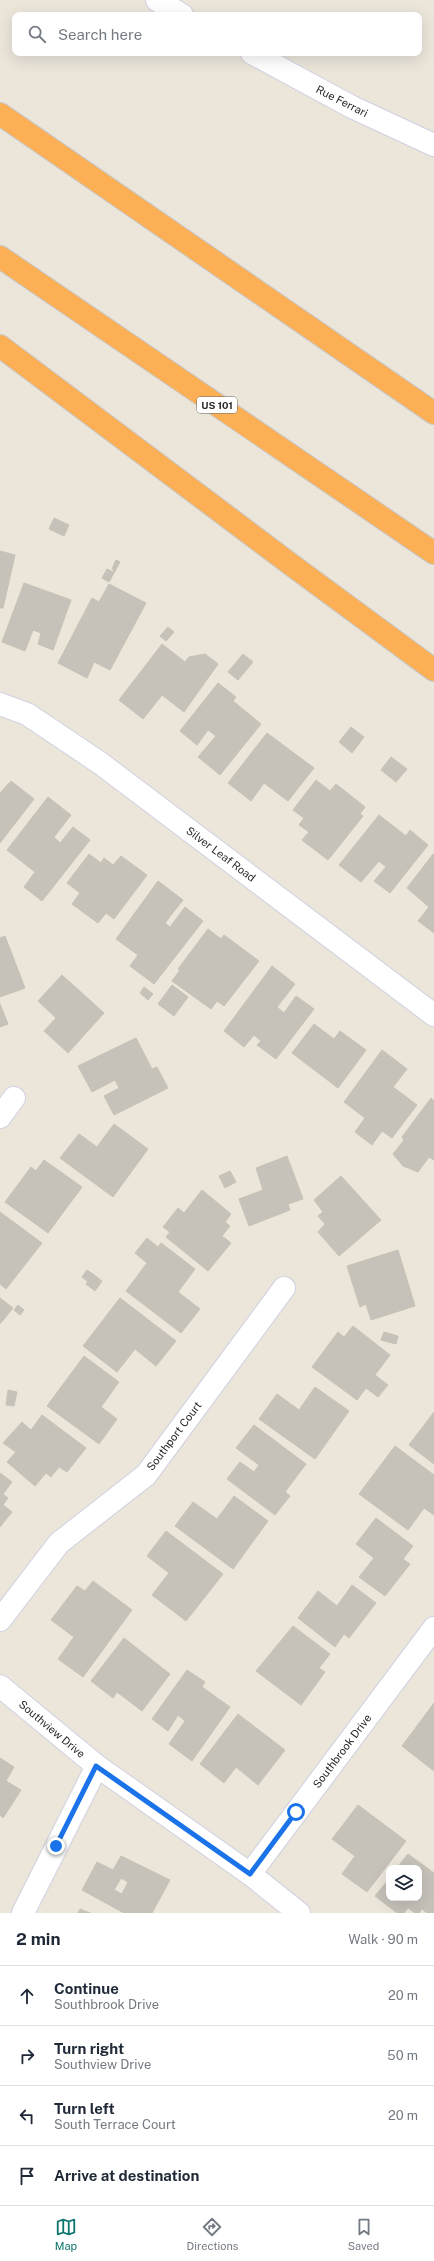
<!DOCTYPE html>
<html lang="en">
<head>
<meta charset="utf-8">
<style>
	body { margin:0; font-family:"Public Sans",sans-serif; background:#f6f6f7; color:#1f2937 }
	.controls { position:absolute; right:12px; bottom:12px; display:grid; overflow:hidden; border-radius:8px; box-shadow:0 4px 16px #0002 }
	.controls button { width:36px; height:36px; display:grid; place-items:center; padding:0; border:0; border-bottom:1px solid #e0e1e3; background:#fff; color:#1f2937; font:20px sans-serif }
	.stop { position:absolute; width:12px; height:12px; margin:-9px; border:3px solid #1a73e8; border-radius:50%; background:#fff }
	.stop.end { background:#1a73e8; border-color:#fff; box-shadow:0 1px 4px #0008 }
	.list { margin:0; padding:0; list-style:none }
	h2 { display:flex; justify-content:space-between; align-items:center; height:52px; margin:0; padding:0 16px; font-size:17px }
	h2 small { font-size:13px; font-weight:400; color:#747a83 }
	.list li { display:grid; grid-template-columns:26px 1fr auto; gap:12px; align-items:center; box-sizing:border-box; height:60px; padding:0 16px; border-top:1px solid #e0e1e3 }
	.list b { display:block; font-size:15px; white-space:nowrap }
	.list p { margin:0; font-size:13px; white-space:nowrap; color:#747a83 }
	.list em { font-size:13px; font-style:normal; color:#747a83 }
	.icon { flex:none; width:22px; height:22px; fill:none; stroke:currentColor; stroke-width:2; stroke-linecap:round; stroke-linejoin:round }
	.map { position:relative; flex:none; width:434px; height:1913px; overflow:hidden }
	.search { position:absolute; background:#fff; box-shadow:0 4px 16px #0002; left:12px; right:12px; top:12px; height:44px; display:flex; align-items:center; gap:10px; box-sizing:border-box; padding:0 14px; border-radius:8px; color:#747a83; font-size:15px }
	.sheet { height:292px; background:#fff }
	nav { display:flex; justify-content:space-around; align-items:center; box-sizing:border-box; height:56px; border-top:1px solid #e0e1e3; background:#fff; font-size:11px; color:#747a83 }
	nav a { display:grid; justify-items:center; gap:2px }
	nav .on { color:#0f766e }
	.map>svg:first-child { display:block }
	.building { fill:#c6c2ba; stroke:#c6c2b4; fill-rule:evenodd }
	.lines { fill:none; stroke-linecap:round; stroke-linejoin:round }
	.minor-casing { stroke:#d0d1e2; stroke-width:24 }
	.highway-casing { stroke:#c7c7c7; stroke-width:24 }
	.minor { stroke:#fff; stroke-width:22 }
	.highway { stroke:#fcaf54; stroke-width:22 }
	.route { stroke:#1a73e8; stroke-width:5 }
	.labels { text-anchor:middle; dominant-baseline:central; stroke-width:3; stroke-linejoin:round; paint-order:stroke }
	.shield { fill:#fff; stroke:#696969; stroke-width:1 }
	.shield-label { font-size:10px; font-weight:bold; fill:#292929 }
	.street-label { font-size:11px; fill:#292929; stroke:#fff }
</style>
</head>
<body>
<div class="map">
<svg width="434" height="1913" viewBox="0 0 434 1913">
	<rect width="100%" height="100%" fill="#ebe5da"/>
	<path class="building" d="M54,518L69,525L64,536L49,529Z
		M0,551L15,555L3,608H0Z
		M116,560L120,562L109,582L102,578L107,569L113,572L114,570L112,569Z
		M24,583L71,600L53,650L38,644L41,633L33,630L25,651L2,642Z
		M109,584L146,603L110,670L94,662L87,678L58,663L92,598L99,602Z
		M168,627L174,632L166,641L160,636Z
		M162,644L185,662L189,657L205,654L218,664L184,712L162,695L143,719L119,700Z
		M243,654L253,662L238,680L228,672Z
		M218,683L236,697L233,701L261,724L220,775L198,757L216,736L208,730L197,745L180,731Z
		M351,727L364,737L352,753L339,742Z
		M267,733L314,768L288,801L264,783L251,801L228,783Z
		M391,757L407,769L396,782L381,770Z
		M316,780L330,791L336,784L365,807L360,814L363,816L328,860L302,840L309,832L299,825L304,818L293,810Z
		M11,781L34,799L0,843V793Z
		M48,797L71,815L54,837L60,843L73,827L90,840L42,901L24,887L35,872L7,850Z
		M379,815L406,836L410,830L428,845L390,893L374,881L386,867L379,861L361,882L339,865Z
		M89,854L101,863L104,858L113,865L121,856L147,875L114,919L106,913L98,923L72,904L80,893L67,883Z
		M433,854L434,855V933L418,921L429,907L407,888Z
		M158,881L183,900L165,923L170,927L185,907L203,921L154,984L130,966L138,955L116,939Z
		M208,929L221,939L224,935L259,961L224,1006L217,1001L211,1009L172,981L180,970L178,969Z
		M5,936L25,988L0,997V938Z
		M272,966L295,984L277,1007L284,1013L296,996L314,1009L276,1059L257,1045L261,1041L254,1035L244,1047L224,1031Z
		M62,975L104,1013L68,1053L44,1031L56,1018L38,1001Z
		M172,985L188,997L174,1016L158,1004Z
		M144,987L153,994L148,1000L140,993Z
		M0,1004L8,1024L0,1027Z
		M314,1024L334,1039L340,1031L366,1050L338,1088L292,1053Z
		M136,1038L152,1069L157,1067L168,1088L114,1115L104,1096L119,1088L115,1080L92,1092L78,1066Z
		M382,1050L407,1069L393,1087L417,1105L392,1138L382,1131L372,1145L355,1132L365,1118L344,1102Z
		M431,1098L434,1101V1160L429,1157L418,1172L403,1166L393,1154L404,1140L402,1137Z
		M114,1124L148,1149L113,1197L60,1158L79,1134L97,1147Z
		M287,1156L303,1199L288,1204L290,1210L249,1226L239,1199L263,1190L256,1168Z
		M44,1160L82,1187L48,1233L5,1202L31,1167L36,1171Z
		M230,1171L236,1182L225,1188L219,1176Z
		M341,1176L381,1220L339,1256L318,1232L325,1224L318,1216L323,1212L314,1200Z
		M202,1190L231,1214L225,1222L230,1226L222,1236L231,1243L208,1271L166,1237L170,1232L163,1227L178,1208L184,1213Z
		M0,1212L42,1243L6,1289L0,1284Z
		M147,1238L158,1247L161,1243L195,1269L178,1292L200,1309L181,1333L126,1291L147,1263L135,1253Z
		M398,1250L415,1306L371,1320L366,1304L360,1307L347,1266Z
		M87,1270L93,1274L87,1281L82,1277Z
		M93,1274L102,1281L95,1291L86,1284Z
		M0,1298L13,1308L0,1324Z
		M120,1298L176,1341L156,1366L135,1349L117,1372L83,1346Z
		M18,1305L24,1310L20,1315L14,1310Z
		M353,1326L390,1355L375,1375L388,1385L378,1397L366,1388L357,1400L312,1367L338,1332L344,1337Z
		M384,1332L398,1336L396,1344L381,1340Z
		M84,1356L119,1382L101,1407L117,1419L99,1444L47,1406Z
		M315,1387L349,1411L315,1459L259,1419L277,1394L299,1410Z
		M8,1390L17,1392L14,1406L6,1405Z
		M434,1412V1464L409,1445Z
		M42,1415L86,1448L67,1472L59,1467L51,1477L46,1473L35,1486L7,1462L16,1452L3,1443L22,1422L31,1430Z
		M254,1425L306,1464L285,1492L290,1496L275,1515L227,1479L240,1462L254,1472L259,1465L236,1448Z
		M395,1446L434,1475V1515L424,1508L408,1530L359,1494Z
		M0,1473L12,1482L3,1494L8,1498L3,1505L12,1512L0,1527Z
		M234,1496L268,1521L233,1569L175,1526L193,1502L217,1519Z
		M376,1518L413,1546L403,1559L410,1564L385,1596L359,1577L374,1558L356,1544Z
		M166,1531L223,1574L186,1621L152,1595L169,1573L147,1556Z
		M93,1581L132,1610L83,1677L58,1659L74,1637L51,1620L77,1586L85,1591Z
		M352,1585L376,1603L349,1638L344,1634L335,1647L298,1618L318,1591L337,1606Z
		M293,1626L330,1654L319,1668L325,1672L301,1705L256,1671Z
		M124,1638L170,1674L142,1711L117,1692L113,1698L91,1681Z
		M187,1670L205,1682L202,1687L230,1707L192,1761L169,1744L185,1721L178,1715L168,1731L152,1719Z
		M434,1703V1771L402,1746Z
		M238,1714L285,1750L258,1785L236,1767L224,1783L200,1764Z
		M0,1758L14,1767L6,1781L21,1790L3,1818L0,1815Z
		M358,1805L406,1841L367,1892L342,1874L355,1856L332,1839Z
		M408,1854L434,1873V1913H427L422,1909L419,1913H415L408,1908L404,1913H397L375,1896L389,1879V1898H419V1868H397Z
		M121,1856L170,1880L152,1913H124L82,1890L97,1862L113,1870ZM121,1878L128,1882L122,1894L114,1890Z
		M80,1909L90,1913H78Z"/>
	<g class="lines">
		<defs>
			<path id="minor" d="M157,0L182,15
				M252,53L352,107L434,145
				M0,704L27,714L100,763L434,1015
				M0,1117L14,1098
				M0,1620L59,1543L146,1475L284,1288
				M0,1686L97,1766L250,1874L299,1913
				M250,1874L434,1628
				M23,1913L97,1766"/>
			<path id="highway" d="M0,114L434,413
				M0,257L434,553
				M0,346L293,566L434,670"/>
		</defs>
		<use href="#minor" class="minor-casing"/>
		<use href="#highway" class="highway-casing"/>
		<use href="#minor" class="minor"/>
		<use href="#highway" class="highway"/>
	</g>
	<g class="lines">
		<path class="route" d="M56,1846L96,1766L250,1874L296,1812"/>
	</g>
	<g class="labels">
		<rect class="shield" x="197" y="397" width="40" height="16" rx="3"/>
		<g class="shield-label">
			<text x="217" y="405">US 101</text>
		</g>
		<g class="street-label">
			<text transform="translate(342 101) rotate(27)">Rue Ferrari</text>
			<text transform="translate(221 854) rotate(37)">Silver Leaf Road</text>
			<text transform="translate(174 1436) rotate(-53)">Southport Court</text>
			<text transform="translate(52 1729) rotate(40)">Southview Drive</text>
			<text transform="translate(342 1751) rotate(-53)">Southbrook Drive</text>
		</g>
	</g>
</svg>
<div class="controls">
<button><svg class="icon" aria-label="layers" viewBox="0 0 24 24"><path d="M12 4l9 5-9 5-9-5zM3 14l9 5 9-5"/></svg></button>
</div>
<div class="stop" style="left:296px;top:1812px"></div>
<div class="stop end" style="left:56px;top:1846px"></div>
<div class="search"><svg class="icon" aria-label="search" viewBox="0 0 24 24"><circle cx="10" cy="10" r="6"/><path d="M15 15l6 6"/></svg>Search here</div>
</div>
<section class="sheet">
<h2>2 min<small>Walk · 90 m</small></h2>
<ul class="list">
<li><svg class="icon" aria-label="ahead" viewBox="0 0 24 24"><path d="M12 20V5M6 11l6-6 6 6"/></svg><div><b>Continue</b><p>Southbrook Drive</p></div><em>20 m</em></li>
<li><svg class="icon" aria-label="right" viewBox="0 0 24 24"><path d="M7 20v-9h11M14 6l5 5-5 5"/></svg><div><b>Turn right</b><p>Southview Drive</p></div><em>50 m</em></li>
<li><svg class="icon" aria-label="left" viewBox="0 0 24 24"><path d="M17 20v-9H6M10 6l-5 5 5 5"/></svg><div><b>Turn left</b><p>South Terrace Court</p></div><em>20 m</em></li>
<li><svg class="icon" aria-label="arrive" viewBox="0 0 24 24"><path d="M6 21V4h12l-3 4 3 4H6"/></svg><div><b>Arrive at destination</b></div></li>
</ul>
</section>
<nav>
<a class="on"><svg class="icon" aria-label="map" viewBox="0 0 24 24"><path d="M3 6l6-2 6 2 6-2v14l-6 2-6-2-6 2zM9 4v14M15 6v14"/></svg>Map</a>
<a><svg class="icon" aria-label="directions" viewBox="0 0 24 24"><path d="M12 3l9 9-9 9-9-9zM9 14v-3h6M13 9l2 2-2 2"/></svg>Directions</a>
<a><svg class="icon" aria-label="saved" viewBox="0 0 24 24"><path d="M7 4h10v16l-5-4-5 4z"/></svg>Saved</a>
</nav>
</body>
</html>
